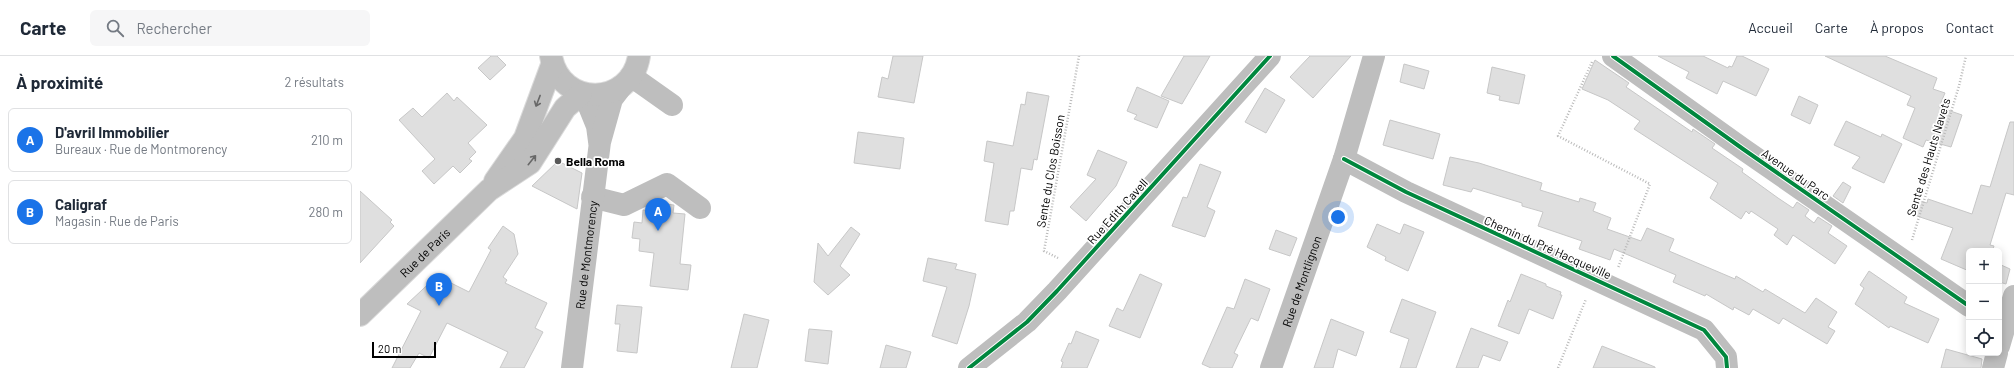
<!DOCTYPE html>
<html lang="fr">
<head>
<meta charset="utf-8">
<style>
	body { margin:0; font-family:Barlow,sans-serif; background:#f6f6f7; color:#1f2937 }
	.controls { position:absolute; right:12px; bottom:12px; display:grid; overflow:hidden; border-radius:6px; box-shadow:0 2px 10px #0003 }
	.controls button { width:36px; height:36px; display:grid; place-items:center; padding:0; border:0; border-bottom:1px solid #e0e1e3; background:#fff; color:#1f2937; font:20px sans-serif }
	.scale { position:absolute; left:12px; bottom:10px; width:64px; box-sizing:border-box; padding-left:4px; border:2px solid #000; border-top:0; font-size:11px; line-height:14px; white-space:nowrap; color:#000; -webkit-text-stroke:3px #fff; paint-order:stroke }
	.you { position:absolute; left:978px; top:161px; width:14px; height:14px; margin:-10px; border:3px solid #fff; border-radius:50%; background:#1a73e8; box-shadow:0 0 0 6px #1a73e833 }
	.badge { display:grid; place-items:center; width:26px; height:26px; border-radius:50%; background:#1a73e8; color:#fff; font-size:13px; font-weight:700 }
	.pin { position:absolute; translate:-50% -33px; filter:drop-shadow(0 1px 2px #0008) }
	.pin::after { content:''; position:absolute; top:21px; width:14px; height:12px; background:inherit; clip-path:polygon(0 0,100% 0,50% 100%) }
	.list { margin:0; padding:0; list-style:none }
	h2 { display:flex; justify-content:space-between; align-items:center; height:52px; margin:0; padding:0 16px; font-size:17px }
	h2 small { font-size:13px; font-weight:400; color:#747a83 }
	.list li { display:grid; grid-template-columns:26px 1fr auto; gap:12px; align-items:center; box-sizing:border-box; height:64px; margin:0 8px 8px; padding:0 8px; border:1px solid #e0e1e3; border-radius:6px }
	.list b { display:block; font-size:15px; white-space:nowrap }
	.list p { margin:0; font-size:13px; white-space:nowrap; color:#747a83 }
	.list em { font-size:13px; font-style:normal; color:#747a83 }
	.icon { flex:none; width:22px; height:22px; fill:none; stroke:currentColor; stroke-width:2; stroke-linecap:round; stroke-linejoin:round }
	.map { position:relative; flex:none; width:1654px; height:312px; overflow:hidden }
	header { display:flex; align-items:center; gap:24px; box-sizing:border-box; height:56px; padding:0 20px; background:#fff; border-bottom:1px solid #e0e1e3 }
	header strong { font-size:19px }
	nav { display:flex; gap:22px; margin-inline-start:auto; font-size:14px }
	.search { width:280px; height:36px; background:#f6f6f7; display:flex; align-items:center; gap:10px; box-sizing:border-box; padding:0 14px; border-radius:6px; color:#747a83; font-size:15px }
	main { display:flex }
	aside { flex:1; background:#fff }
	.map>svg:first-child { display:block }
	.building { fill:#dfdfdf; stroke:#c7c7c7 }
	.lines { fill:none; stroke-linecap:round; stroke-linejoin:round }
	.major-casing { stroke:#dbdbdb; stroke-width:24 }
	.path { stroke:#b9b9b9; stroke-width:2.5; stroke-dasharray:1 2; stroke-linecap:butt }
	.minor { stroke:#bebebe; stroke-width:22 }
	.major { stroke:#bebebe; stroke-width:22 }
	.cycleway-casing { stroke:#fff; stroke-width:6 }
	.cycleway { stroke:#00873e; stroke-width:4 }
	.oneway { stroke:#686868 }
	.poi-dot { fill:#595959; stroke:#fff; stroke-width:1.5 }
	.labels { text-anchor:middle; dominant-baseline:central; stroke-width:3.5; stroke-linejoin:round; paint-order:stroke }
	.street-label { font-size:12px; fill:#000; stroke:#fff }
	.poi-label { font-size:12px; font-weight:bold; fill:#000; stroke:#fff; text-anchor:start }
</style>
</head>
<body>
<header>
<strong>Carte</strong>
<div class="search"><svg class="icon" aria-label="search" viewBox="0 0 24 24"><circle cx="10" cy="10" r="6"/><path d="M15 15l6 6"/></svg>Rechercher</div>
<nav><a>Accueil</a><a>Carte</a><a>À propos</a><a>Contact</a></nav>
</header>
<main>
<aside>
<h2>À proximité<small>2 résultats</small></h2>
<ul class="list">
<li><span class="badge">A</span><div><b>D'avril Immobilier</b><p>Bureaux · Rue de Montmorency</p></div><em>210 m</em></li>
<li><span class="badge">B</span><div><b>Caligraf</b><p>Magasin · Rue de Paris</p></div><em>280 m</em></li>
</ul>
</aside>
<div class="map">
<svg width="1654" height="312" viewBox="0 0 1654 312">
	<rect width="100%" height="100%" fill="#fff"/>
	<path class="building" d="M131,0H137L146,9L130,24L118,12Z
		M533,0H563L554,47L518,41L522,21L528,23Z
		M824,0H850L822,48L801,40Z
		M950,0H991L953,42L930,21Z
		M1298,0H1343L1368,12L1369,10L1372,11L1377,0H1382L1409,13L1396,40L1363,25L1357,38L1326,22L1329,16Z
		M1465,0H1525L1577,22L1573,33L1585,37L1579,51L1602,59L1591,91L1566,84L1563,91L1543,82L1555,52L1547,49L1551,40Z
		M1235,4L1269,27L1266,31L1332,76L1333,73L1355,88L1352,92L1383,113L1382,116L1418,142L1433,152L1437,146L1449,154L1445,160L1454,167L1458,161L1472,170L1468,177L1487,190L1475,208L1433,179L1427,189L1414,179L1418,173L1391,155L1389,158L1386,155L1381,163L1350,142L1358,127L1274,73L1280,65L1248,44L1222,33Z
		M1044,8L1069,15L1064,33L1040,26Z
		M1132,11L1165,19L1159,48L1139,44L1140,40L1127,37Z
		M777,31L809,45L797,72L774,63L777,59L767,55Z
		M905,32L925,44L906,77L885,66Z
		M667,36L689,40L677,104L674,103L672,114L661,112L654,155H650L648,169L625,165L634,107L624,105L627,85L653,90L661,48L665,49Z
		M87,37L94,45L97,41L127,69L108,87L116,96L109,103L112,105L100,117L93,110L74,128L62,115L75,103L39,64L53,52L62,61Z
		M1439,40L1458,49L1450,68L1431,59Z
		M1030,64L1080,78L1073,103L1023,89Z
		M1486,65L1521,81L1522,78L1542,88L1524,127L1492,112L1500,101L1474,89Z
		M1650,66H1654V139L1646,137L1630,189L1634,190L1632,195H1609V215L1581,203L1593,172L1548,157L1557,144L1567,147L1568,143L1612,158L1621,129L1630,131Z
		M498,76L544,82L540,113L494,107Z
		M738,94L767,106L756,130L726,165L710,151L736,123L727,119Z
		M1090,101L1119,107L1182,127L1180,134L1219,146L1220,142L1236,147L1233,155L1251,162L1247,173L1281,185L1287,172L1314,183L1309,195L1375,223L1376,220L1403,236L1405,233L1445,257L1456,242L1477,256L1468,271L1475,275L1467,288L1423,262L1419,268L1393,253L1389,259L1374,251L1373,254L1346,238L1345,240L1313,226L1316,219L1254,193L1250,204L1219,193L1222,185L1178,170L1183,156L1162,150V147L1113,132L1111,136L1083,129Z
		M198,105L222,117L217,153L172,130Z
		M840,108L861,116L847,151L855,155L845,181L812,170L823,141L827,142Z
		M1483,126L1491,131L1483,147L1473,140Z
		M0,135L32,164L30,166L34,170L0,207Z
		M297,147L314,149L313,157L325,158L320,208L331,209L328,234L290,230L294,197L279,195L280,183L272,182L274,166L282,167L283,154L296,155Z
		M1017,168L1040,178L1044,168L1064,176L1048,215L1025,204L1026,201L1007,191Z
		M143,170L154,178L158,198L143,221L147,224L145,227L187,247L175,272L183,276L164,312H140L148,296L87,267L69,302L59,297L50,312H32L61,255L47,248L77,220L109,236L131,194L128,192Z
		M491,171L500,178L480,210L490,219L468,239L454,226L458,187L468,200Z
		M916,174L937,182L930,200L909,193Z
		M568,202L597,208L595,213L616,218L609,250L597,288L572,280L587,231L563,225Z
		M1639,208L1650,213L1646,228L1639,226Z
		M1509,215L1547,241L1544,247L1579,263L1568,287L1530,270L1529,272L1495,248L1504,232L1500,229Z
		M780,218L802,228L780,282L749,270L757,252L763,255Z
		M1161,218L1186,228V230L1201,236L1200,239H1202L1193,263L1169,253L1159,278L1138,270L1148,244L1150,246Z
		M885,223L910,233L898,265L891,262L874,297L878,299L872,312H851L842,308L867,251L874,253Z
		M1042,243L1076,256L1056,312H1040L1049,283L1030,276Z
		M257,249L282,251L277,297L257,295L260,268H255Z
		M384,258L409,264L397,312H371Z
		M971,263L1004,276L996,300L978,293L973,312H954Z
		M1111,272L1148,286L1140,305L1123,299L1118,312H1096Z
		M449,273L472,275L468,308L445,305Z
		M716,275L739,284L727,312H701L703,306L701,305L709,287L711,288Z
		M526,289L551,296L546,312H520Z
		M1242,290L1295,311V312H1233Z
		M1586,293L1622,303L1621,312H1581Z"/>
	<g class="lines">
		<defs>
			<g id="major">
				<path d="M191,0C200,52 271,51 279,0"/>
				<path d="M135,125L165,82L192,9"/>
				<path id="s3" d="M0,259L129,134L170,107L205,52L221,38"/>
			</g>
		</defs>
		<use href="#major" class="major-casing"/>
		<path class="path" d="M1232,6L1198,80L1290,128L1258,212
			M1552,184L1599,30L1606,0
			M698,202L684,195L719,0
			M1198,312L1226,243"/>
		<g class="minor">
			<path d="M1253,0L1383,93L1609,250"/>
			<path d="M271,20L312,49"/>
			<path d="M224,38L237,70L239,85"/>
			<path d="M984,103L1046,136L1344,274L1366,301L1367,312"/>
			<path d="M232,141L264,149L307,128L340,152"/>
			<path d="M1639,290L1654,240"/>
			<path id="s1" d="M212,312L240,86L252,43L262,30"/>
			<path d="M609,312L667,266L697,235L910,0"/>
			<path id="s2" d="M911,312L984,103L1014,0"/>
			<path d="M1633,312L1637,297"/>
		</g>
		<use href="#major" class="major"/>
		<defs>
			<path id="cycleway" d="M1253,0L1383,93L1609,250
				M984,103L1046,136L1344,274L1366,301L1367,312
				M609,312L667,266L697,235L910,0"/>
		</defs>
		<use href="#cycleway" class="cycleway-casing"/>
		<use href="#cycleway" class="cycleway"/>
	</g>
	<defs><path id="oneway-shaft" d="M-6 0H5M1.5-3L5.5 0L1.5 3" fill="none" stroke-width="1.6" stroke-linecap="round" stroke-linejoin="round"/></defs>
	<g class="oneway">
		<use href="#oneway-shaft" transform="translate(178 45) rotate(111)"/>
		<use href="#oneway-shaft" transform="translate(172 104) rotate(-51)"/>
	</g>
	<circle class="poi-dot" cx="198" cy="105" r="4"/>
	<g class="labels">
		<g class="street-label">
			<text transform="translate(1568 101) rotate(-73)">Sente des Hauts Navets</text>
			<text transform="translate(690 115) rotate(-80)">Sente du Clos Boisson</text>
			<text transform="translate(1436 118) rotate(35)">Avenue du Parc</text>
			<text transform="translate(757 155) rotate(-48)">Rue Edith Cavell</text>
			<text transform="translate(1188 191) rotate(24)">Chemin du Pré Hacqueville</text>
			<text stroke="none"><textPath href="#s3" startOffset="90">Rue de Paris</textPath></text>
			<text stroke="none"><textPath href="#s1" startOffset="114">Rue de Montmorency</textPath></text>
			<text stroke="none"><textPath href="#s2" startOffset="92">Rue de Montlignon</textPath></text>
		</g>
		<g class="poi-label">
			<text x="206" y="105">Bella Roma</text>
		</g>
	</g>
</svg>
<div class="controls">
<button>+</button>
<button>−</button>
<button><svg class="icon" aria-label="locate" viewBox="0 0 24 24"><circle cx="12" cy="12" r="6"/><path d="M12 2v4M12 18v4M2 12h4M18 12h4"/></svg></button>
</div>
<div class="scale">20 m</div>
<div class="you"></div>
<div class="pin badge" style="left:298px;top:175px">A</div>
<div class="pin badge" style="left:79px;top:250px">B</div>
</div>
</main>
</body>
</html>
